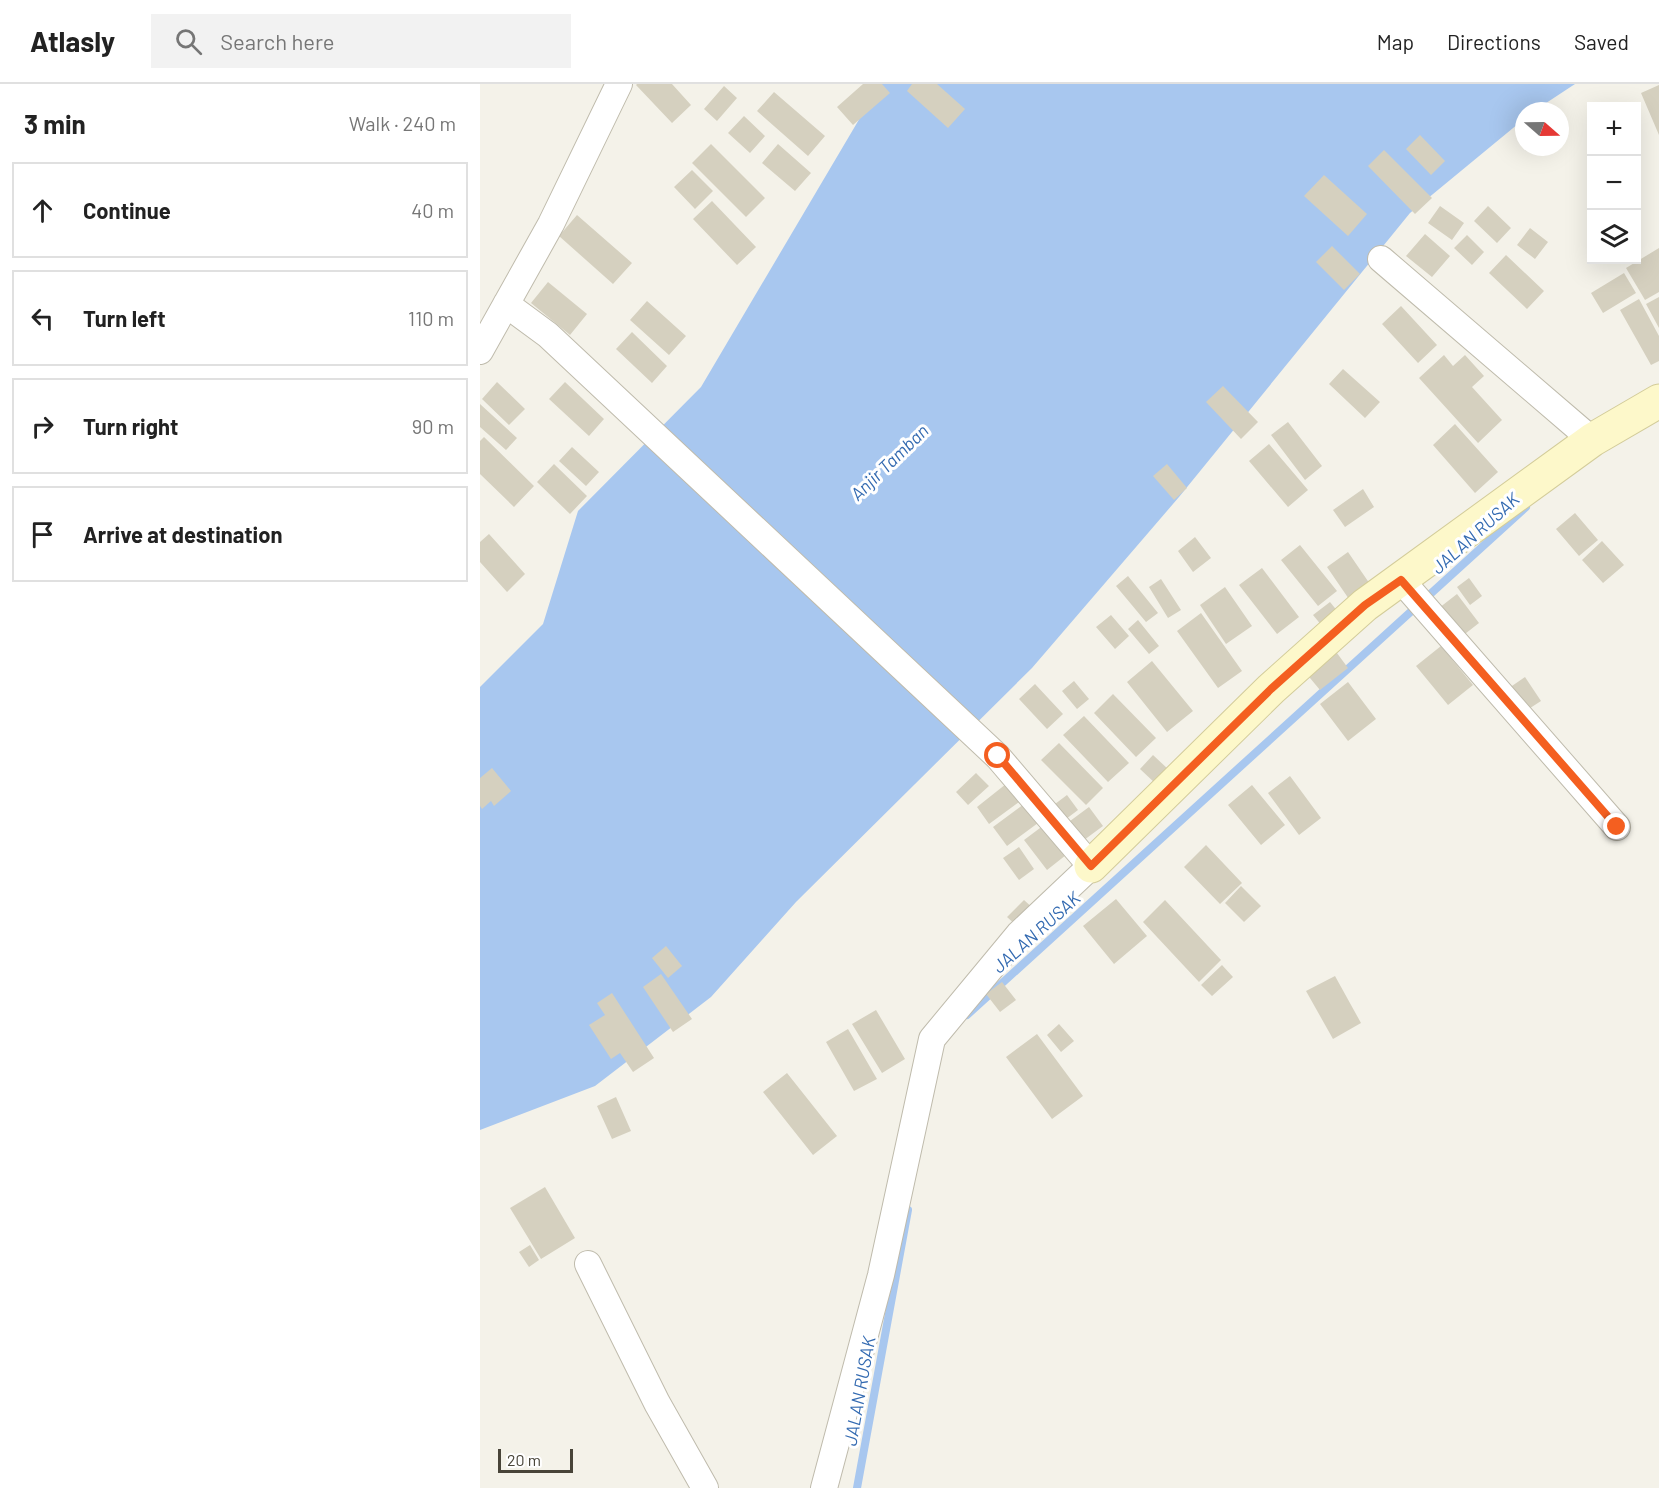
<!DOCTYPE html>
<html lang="en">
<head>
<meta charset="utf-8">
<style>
	body { margin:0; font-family:Barlow,sans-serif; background:#f2f2f2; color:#222 }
	.controls { position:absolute; right:18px; top:18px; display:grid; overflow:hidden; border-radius:0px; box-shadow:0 6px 24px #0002 }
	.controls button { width:54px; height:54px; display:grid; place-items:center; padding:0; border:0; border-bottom:2px solid #e0e0e0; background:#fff; color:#222; font:30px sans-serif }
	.compass { position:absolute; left:1035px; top:18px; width:54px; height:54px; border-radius:50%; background:#fff; box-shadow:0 6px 24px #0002; rotate:110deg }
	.scale { position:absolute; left:18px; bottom:15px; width:75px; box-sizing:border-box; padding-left:6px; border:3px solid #484438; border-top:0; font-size:16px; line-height:21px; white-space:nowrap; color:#484438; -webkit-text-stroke:4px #fff; paint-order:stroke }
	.stop { position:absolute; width:18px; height:18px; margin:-14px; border:4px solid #f45f20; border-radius:50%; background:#fff }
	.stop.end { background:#f45f20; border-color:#fff; box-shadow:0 2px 6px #0008 }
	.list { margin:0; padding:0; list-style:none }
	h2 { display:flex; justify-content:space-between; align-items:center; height:78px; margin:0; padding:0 24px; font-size:26px }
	h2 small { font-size:20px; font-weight:400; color:#767676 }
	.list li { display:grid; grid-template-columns:39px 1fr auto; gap:18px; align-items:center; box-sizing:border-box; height:96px; margin:0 12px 12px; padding:0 12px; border:2px solid #e0e0e0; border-radius:0px }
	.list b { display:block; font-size:22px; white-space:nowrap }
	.list em { font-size:20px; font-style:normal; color:#767676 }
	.icon { flex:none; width:33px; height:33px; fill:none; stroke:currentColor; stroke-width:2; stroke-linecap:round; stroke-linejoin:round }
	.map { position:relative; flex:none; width:1179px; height:1404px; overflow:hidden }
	header { display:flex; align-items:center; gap:36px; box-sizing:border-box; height:84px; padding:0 30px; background:#fff; border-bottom:2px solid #e0e0e0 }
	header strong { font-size:28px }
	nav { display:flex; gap:33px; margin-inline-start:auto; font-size:21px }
	.search { width:420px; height:54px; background:#f2f2f2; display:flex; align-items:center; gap:15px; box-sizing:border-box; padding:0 21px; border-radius:0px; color:#767676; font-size:22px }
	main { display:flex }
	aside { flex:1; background:#fff }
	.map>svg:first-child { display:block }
	.water { fill:#a8c7ef }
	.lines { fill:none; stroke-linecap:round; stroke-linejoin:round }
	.stream { stroke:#a8c7ef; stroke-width:8 }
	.building { fill:#d5d0bf }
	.street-casing { stroke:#bfbbac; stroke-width:28 }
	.secondary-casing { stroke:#d3cc9a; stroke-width:35 }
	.street { stroke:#fff; stroke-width:26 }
	.secondary { stroke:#fdf8ca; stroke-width:33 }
	.route { stroke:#f45f20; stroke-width:8 }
	.labels { text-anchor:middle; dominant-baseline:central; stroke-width:6; stroke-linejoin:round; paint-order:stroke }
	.water-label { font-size:18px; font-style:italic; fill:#336ab1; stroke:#fff }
</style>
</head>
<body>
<header>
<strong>Atlasly</strong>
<div class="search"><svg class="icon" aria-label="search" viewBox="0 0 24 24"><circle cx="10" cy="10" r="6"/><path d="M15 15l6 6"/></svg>Search here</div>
<nav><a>Map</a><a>Directions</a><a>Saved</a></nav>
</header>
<main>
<aside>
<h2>3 min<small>Walk · 240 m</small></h2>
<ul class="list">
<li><svg class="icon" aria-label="ahead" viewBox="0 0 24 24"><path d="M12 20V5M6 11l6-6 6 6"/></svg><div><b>Continue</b></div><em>40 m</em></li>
<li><svg class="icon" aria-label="left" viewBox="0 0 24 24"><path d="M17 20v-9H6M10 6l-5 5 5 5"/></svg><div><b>Turn left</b></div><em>110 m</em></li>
<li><svg class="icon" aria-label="right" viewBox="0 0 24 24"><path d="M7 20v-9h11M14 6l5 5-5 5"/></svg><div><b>Turn right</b></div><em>90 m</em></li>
<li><svg class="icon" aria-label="arrive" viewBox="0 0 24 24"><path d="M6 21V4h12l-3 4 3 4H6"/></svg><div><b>Arrive at destination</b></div></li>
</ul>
</aside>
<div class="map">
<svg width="1179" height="1404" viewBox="0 0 1179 1404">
	<rect width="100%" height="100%" fill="#f4f2e9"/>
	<path class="water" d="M400,0H1095L1054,27H1044V35L930,129L699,413L552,584L316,818L231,913L115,1002L0,1046V603L63,540L98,427L221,303Z"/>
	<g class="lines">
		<path class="stream" d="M487,931L1046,423
			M377,1404L428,1126"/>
	</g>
	<path class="building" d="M157,0H192L211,21L192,39L156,1Z
		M383,0H402L410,9L373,41L357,23Z
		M432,0H457L485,25L468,44L427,7Z
		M1179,1V51L1161,9Z
		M244,2L257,14L237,37L224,25Z
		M294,8L345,52L328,72L277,27Z
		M264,32L285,52L270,69L248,49Z
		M940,51L965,77L951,91L926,65Z
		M231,60L285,114L266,133L212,79Z
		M298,60L331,89L315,107L282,79Z
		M904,66L952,114L935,130L888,82Z
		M212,86L233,107L215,125L194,103Z
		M844,91L887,130L868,152L824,112Z
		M232,117L276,163L257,181L213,135Z
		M960,122L984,139L972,156L948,139Z
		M1008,122L1031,144L1017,159L994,137Z
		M97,131L152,179L133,200L79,152Z
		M1050,144L1068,158L1055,175L1037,161Z
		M945,150L970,172L952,193L926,172Z
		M987,151L1004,168L992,181L974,164Z
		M852,162L880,190L864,206L836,178Z
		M1179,164V208L1165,216L1146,184Z
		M1026,171L1064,207L1047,225L1009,189Z
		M1144,189L1156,209L1123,229L1111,209Z
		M68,198L107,230L90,251L51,219Z
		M1179,213V244L1166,220Z
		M1159,215L1179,252V277L1171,281L1140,226Z
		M167,217L206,252L189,271L150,236Z
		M921,222L957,261L938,279L902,240Z
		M152,248L187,282L172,299L136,265Z
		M964,271L973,282L985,271L1004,292L992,303L1022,336L998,359L939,294Z
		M863,285L900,318L885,334L849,300Z
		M17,298L45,325L29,341L2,315Z
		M85,298L124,335L109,352L69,315Z
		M743,302L778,338L761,355L726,318Z
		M0,320L37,354L26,366L0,343Z
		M808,338L842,382L825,396L791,351Z
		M975,340L1018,388L995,409L953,361Z
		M4,353L54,402L34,423L0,390V357Z
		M789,360L828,406L808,423L769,377Z
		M92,363L119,388L106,402L79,377Z
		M74,380L107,412L90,430L57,398Z
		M687,380L707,404L694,416L673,392Z
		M883,405L894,423L865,443L853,426Z
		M1095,429L1118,456L1099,472L1076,445Z
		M9,450L45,490L27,508L0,478V458Z
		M715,453L731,474L713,488L698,467Z
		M1122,457L1144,481L1123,499L1102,476Z
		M820,461L857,507L838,522L801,476Z
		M868,468L894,506L873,521L847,483Z
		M782,484L819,533L797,550L759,501Z
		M648,492L678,529L666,538L636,502Z
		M989,494L1002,512L990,521L977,503Z
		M681,495L701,526L688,534L669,503Z
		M745,503L772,542L746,560L720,521Z
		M977,510L999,539L981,553L959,524Z
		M850,518L863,534L847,548L833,531Z
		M721,529L762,587L738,604L697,547Z
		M631,531L649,552L635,565L616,543Z
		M658,536L679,562L669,570L648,545Z
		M961,562L993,601L968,621L936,582Z
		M854,565L868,584L840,606L825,588Z
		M672,577L713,627L687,648L647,598Z
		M1045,593L1061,617L1044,628L1029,604Z
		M594,597L609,615L597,625L582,607Z
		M868,598L896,635L868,657L840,620Z
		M555,600L583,630L567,645L539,615Z
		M633,610L676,654L656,673L614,629Z
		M604,632L649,679L628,698L583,651Z
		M579,659L623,704L606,721L561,676Z
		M673,671L689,686L676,700L660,685Z
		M12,684L31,707L14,722L11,717L2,725L0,722V694Z
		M496,689L509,702L488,721L476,708Z
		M810,692L841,734L819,751L788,709Z
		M526,700L539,718L509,740L497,723Z
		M772,701L805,741L781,761L748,721Z
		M587,711L598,726L586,735L575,720Z
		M544,720L558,739L527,762L513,743Z
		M609,723L623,742L600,759L586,740Z
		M564,741L586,771L567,786L544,756Z
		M726,761L762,799L740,820L704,783Z
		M539,763L554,785L539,796L523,774Z
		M761,802L781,822L764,838L745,819Z
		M636,815L667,852L634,880L603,842Z
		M544,816L556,827L539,844L527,833Z
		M685,816L741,876L719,898L663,838Z
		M186,862L202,882L188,894L172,874Z
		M742,881L753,893L732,912L721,901Z
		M181,890L212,935L193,948L163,903Z
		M855,892L881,939L853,955L826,907Z
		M522,898L536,916L520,928L506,910Z
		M132,909L174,974L153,988L140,969L131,975L109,941L125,931L117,919Z
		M396,926L425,975L402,989L372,940Z
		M579,940L594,957L581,968L567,951Z
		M368,945L397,995L374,1007L346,958Z
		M557,950L603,1012L572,1035L526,973Z
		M307,989L357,1052L333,1071L283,1008Z
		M136,1013L151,1047L132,1055L117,1022Z
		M65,1103L95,1154L61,1175L30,1124Z
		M50,1161L59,1176L49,1183L39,1168Z"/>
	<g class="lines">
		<defs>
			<path id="street" d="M901,175L1112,356
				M26,220L68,251L518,673L611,782L539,850L452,955L401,1191L344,1404
				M0,267L71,140L139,0
				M921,496L1137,743
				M108,1180L177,1319L225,1404"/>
			<path id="secondary" d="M611,782L791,605L885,521L1112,356L1179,317"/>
		</defs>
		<use href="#street" class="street-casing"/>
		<use href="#secondary" class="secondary-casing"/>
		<use href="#street" class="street"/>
		<use href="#secondary" class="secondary"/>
	</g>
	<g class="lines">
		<path class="route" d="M518,672L611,782L791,605L885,521L921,496L1137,743"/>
	</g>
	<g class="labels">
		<g class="water-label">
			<text transform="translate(409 378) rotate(-44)">Anjir Tamban</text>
			<text transform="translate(995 449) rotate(-42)">JALAN RUSAK</text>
			<text transform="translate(556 848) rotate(-42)">JALAN RUSAK</text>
			<text transform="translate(379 1307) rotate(-80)">JALAN RUSAK</text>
		</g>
	</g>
</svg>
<div class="controls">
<button>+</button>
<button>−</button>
<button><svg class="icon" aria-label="layers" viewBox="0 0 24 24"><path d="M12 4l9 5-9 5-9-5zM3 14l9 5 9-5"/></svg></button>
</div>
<svg class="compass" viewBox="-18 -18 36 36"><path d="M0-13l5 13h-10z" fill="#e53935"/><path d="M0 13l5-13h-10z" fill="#767676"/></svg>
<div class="scale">20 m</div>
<div class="stop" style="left:518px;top:672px"></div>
<div class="stop end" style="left:1137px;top:743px"></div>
</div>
</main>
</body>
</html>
